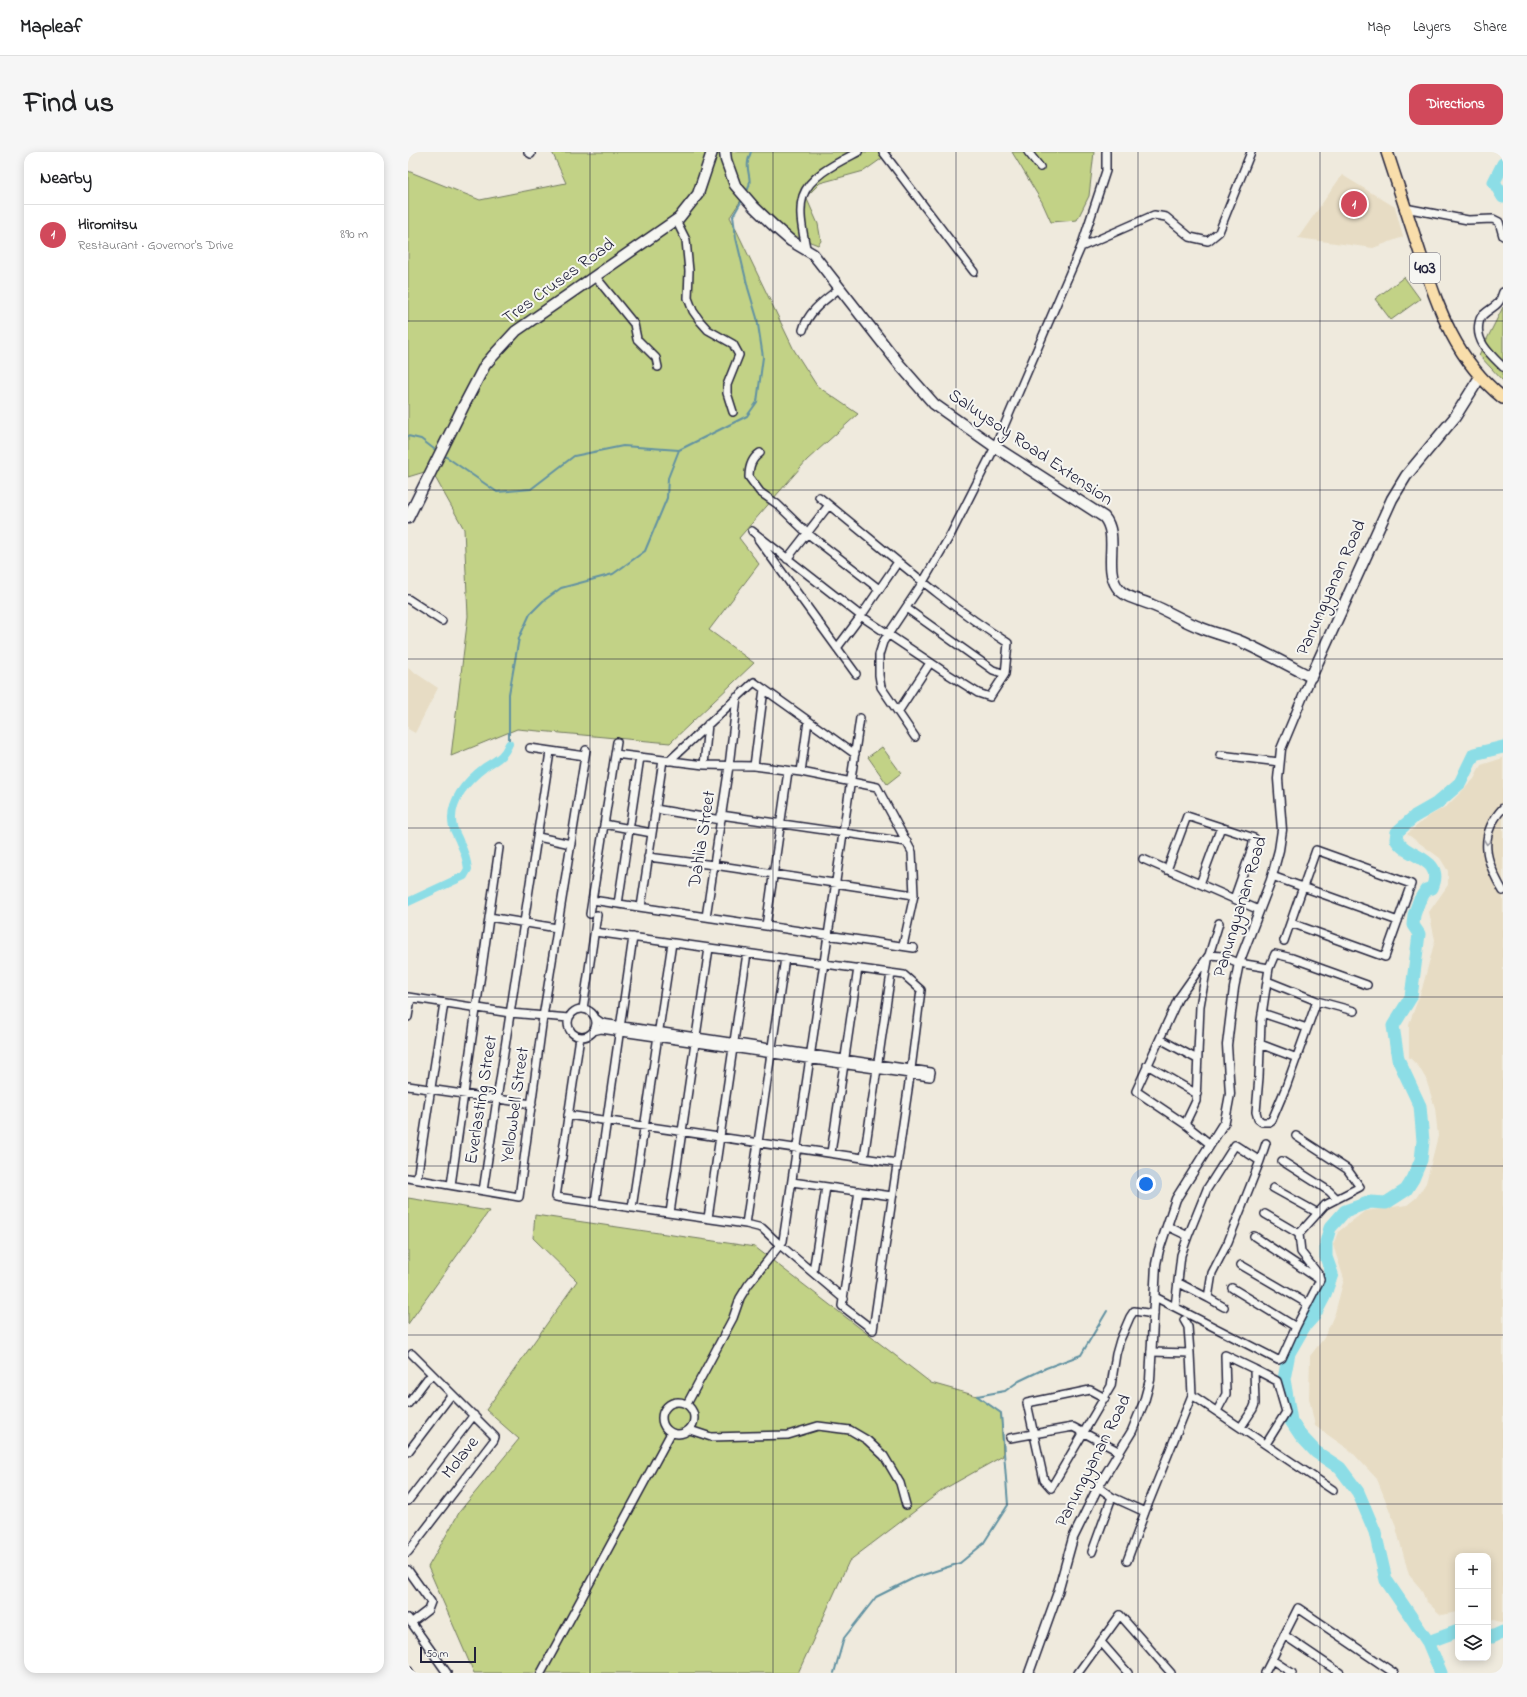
<!DOCTYPE html>
<html lang="en">
<head>
<meta charset="utf-8">
<style>
	body { margin:0; font-family:"Indie Flower",sans-serif; background:#f6f6f6; color:#202124 }
	.controls { position:absolute; right:12px; bottom:12px; display:grid; overflow:hidden; border-radius:8px; box-shadow:0 2px 10px #0003 }
	.controls button { width:36px; height:36px; display:grid; place-items:center; padding:0; border:0; border-bottom:1px solid #e0e0e0; background:#fff; color:#202124; font:20px sans-serif }
	.scale { position:absolute; left:12px; bottom:10px; width:56px; box-sizing:border-box; padding-left:4px; border:2px solid #22223b; border-top:0; font-size:11px; line-height:14px; white-space:nowrap; color:#22223b; -webkit-text-stroke:3px #f6f6f2; paint-order:stroke }
	.you { position:absolute; left:738px; top:1032px; width:14px; height:14px; margin:-10px; border:3px solid #fff; border-radius:50%; background:#1a73e8; box-shadow:0 0 0 6px #1a73e833 }
	.badge { display:grid; place-items:center; width:26px; height:26px; border-radius:50%; background:#d1495b; color:#fff; font-size:13px; font-weight:700 }
	.pin { position:absolute; translate:-50% -50%; border:2px solid #fff; box-shadow:0 1px 4px #0006 }
	.list { margin:0; padding:0; list-style:none }
	h2 { display:flex; justify-content:space-between; align-items:center; height:52px; margin:0; padding:0 16px; font-size:17px }
	h2 small { font-size:13px; font-weight:400; color:#757577 }
	.list li { display:grid; grid-template-columns:26px 1fr auto; gap:12px; align-items:center; box-sizing:border-box; height:60px; padding:0 16px; border-top:1px solid #e0e0e0 }
	.list b { display:block; font-size:15px; white-space:nowrap }
	.list p { margin:0; font-size:13px; white-space:nowrap; color:#757577 }
	.list em { font-size:13px; font-style:normal; color:#757577 }
	.icon { flex:none; width:22px; height:22px; fill:none; stroke:currentColor; stroke-width:2; stroke-linecap:round; stroke-linejoin:round }
	.map { position:relative; flex:none; width:1095px; height:1521px; overflow:hidden; border-radius:12px }
	header { display:flex; align-items:center; gap:24px; box-sizing:border-box; height:56px; padding:0 20px; background:#fff; border-bottom:1px solid #e0e0e0 }
	header strong { font-size:19px }
	nav { display:flex; gap:22px; margin-inline-start:auto; font-size:14px }
	.intro { display:flex; align-items:center; justify-content:space-between; box-sizing:border-box; height:96px; padding:0 24px }
	h1 { margin:0; font-size:28px }
	.button { padding:10px 18px; border-radius:12px; background:#d1495b; color:#fff; font-size:14px; font-weight:700 }
	main { display:flex; gap:24px; padding:0 24px }
	aside { flex:1; background:#fff; border-radius:12px; box-shadow:0 2px 10px #0003 }
	.map>svg:first-child { display:block }
	.built { fill:#e7dcc4 }
	.green { fill:#c2d286; stroke:#727a60 }
	.lines { fill:none; stroke-linecap:round; stroke-linejoin:round }
	.stream { stroke:#6292a2; stroke-width:2 }
	.canal { stroke:#8cdde6; stroke-width:8 }
	.river { stroke:#8cdde6; stroke-width:13 }
	.minor-casing { stroke:#22223b; stroke-width:10 }
	.tertiary-casing { stroke:#22223b; stroke-width:11 }
	.secondary-casing { stroke:#22223b; stroke-width:13 }
	.primary-casing { stroke:#22223b; stroke-width:14 }
	.minor { stroke:#f6f6f2; stroke-width:7 }
	.tertiary { stroke:#f6f6f2; stroke-width:8 }
	.secondary { stroke:#f6f6f2; stroke-width:10 }
	.primary { stroke:#f9deab; stroke-width:11 }
	.oneway { stroke:#9797a0 }
	.grid { fill:none; stroke:#22223b; stroke-width:1; stroke-opacity:0.55 }
	.labels { text-anchor:middle; dominant-baseline:central; stroke-width:4; stroke-linejoin:round; paint-order:stroke }
	.shield { fill:#f6f6f2; stroke:#626272; stroke-width:1 }
	.shield-label { font-size:17px; font-weight:bold; fill:#22223b }
	.street-label { font-size:18px; fill:#22223b; stroke:#f6f6f2 }
</style>
</head>
<body>
<header>
<strong>Mapleaf</strong>
<nav><a>Map</a><a>Layers</a><a>Share</a></nav>
</header>
<div class="intro"><h1>Find us</h1><a class="button">Directions</a></div>
<main>
<aside>
<h2>Nearby<small></small></h2>
<ul class="list">
<li><span class="badge">1</span><div><b>Hiromitsu</b><p>Restaurant · Governor's Drive</p></div><em>890 m</em></li>
</ul>
</aside>
<div class="map">
<svg width="1095" height="1521" viewBox="0 0 1095 1521">
	<rect width="100%" height="100%" fill="#efeadd"/>
	<filter id="ink" filterUnits="userSpaceOnUse"><feTurbulence type="fractalNoise" baseFrequency=".025" numOctaves="2"/><feDisplacementMap in="SourceGraphic" scale="8" xChannelSelector="R" yChannelSelector="G"/><feConvolveMatrix kernelMatrix="1 2 1 2 8 2 1 2 1" color-interpolation-filters="sRGB"/></filter>
	<g filter="url(#ink)">
		<path class="built" d="M934,23L987,55L995,85L965,96L890,86Z
			M0,516L30,536L7,581L0,577Z
			M1095,606V1471L1080,1466V1404H1050V1460L1033,1463L1018,1449L1013,1437L1001,1423L987,1372L969,1327L943,1299L907,1274L901,1246L902,1204L916,1186L927,1161L936,1127L925,1093L930,1080L957,1059L999,1053L1008,1046L1018,1031L1030,984L1027,956L1018,927L1011,915L1001,905V872L1014,837L1027,788L1021,760L1040,733V719L1032,706L999,682L1021,664L1039,654L1066,627L1073,613Z"/>
		<path class="green" d="M144,0H483L456,19L412,31L398,45L410,72L413,89L410,93L382,82L364,67L339,39L322,65L386,198L409,234L450,262L399,308L331,386L351,412L301,478L346,511L262,591L109,577L43,604L60,464L56,377L23,318L0,325V19L72,48L158,31Z
			M604,0H686L681,44L669,68L643,70L634,50Z
			M996,125L1012,147L983,168L967,147Z
			M1095,155V229L1071,203Z
			M474,595L493,621L479,632L460,605Z
			M0,1046L81,1059L0,1172Z
			M127,1063L347,1095L523,1231L569,1244L593,1261L595,1304L536,1337L441,1409L390,1521H66L20,1415L52,1359L111,1287L78,1258L169,1129L125,1086Z"/>
		<g class="lines">
			<path class="stream" d="M340,37C345,28 338,20 340,10C340,7 342,3 343,0
				M0,284L13,287L26,297
				M37,304L89,340L123,337L166,304L215,294L271,298
				M101,592V542L111,486L122,462L135,449L153,436L205,422L237,399L259,346L260,326L271,298L339,264L349,250L355,205L349,166L340,136L328,86L325,64L333,50
				M569,1244L597,1239L611,1229L638,1216L673,1203L699,1159
				M426,1521L436,1486L468,1445L506,1426L552,1411L575,1392L600,1353L593,1261L569,1244"/>
			<path class="canal" d="M0,750L56,724L60,717C59,708 56,699 52,691C49,682 44,678 44,668C43,646 60,628 77,615C89,607 95,606 101,592"/>
			<path class="river" d="M1095,12L1086,30L1095,45
				M1080,1483L1084,1485L1095,1480
				M1020,1490L1050,1479
				M1033,1521L1020,1490L978,1428L967,1380L950,1340L932,1316L908,1300L893,1284L883,1269L876,1227L881,1201L896,1175L906,1164L916,1145L924,1122L918,1105V1090L922,1076L937,1059L962,1050L978,1051L998,1038L1005,1027L1013,1008L1015,989L1012,954L990,907L985,874L1003,845L1011,782L1005,773L1006,763L1011,749L1018,738L1024,736C1035,712 1012,707 997,697C993,694 990,691 988,687L989,680L1007,664L1028,652L1052,631L1066,602L1095,595"/>
			<defs>
				<path id="minor" d="M120,0L123,2
					M475,0L566,120
					M620,0L632,15
					M997,56L1060,68L1085,67L1091,70L1095,84
					M268,68L278,88L281,119L280,146L285,159L292,169L300,178L325,192L331,203L319,233V241L325,260
					M673,95L746,63L758,65L782,85L800,89L811,80L843,0
					M398,96C395,80 390,60 395,44C402,23 431,10 450,0
					M187,124L226,172L229,187L248,206L250,215
					M1095,140C1091,155 1085,154 1075,163C1072,165 1072,167 1071,171C1067,190 1083,203 1095,215
					M395,178C400,159 417,148 432,136
					M352,301C343,307 341,315 341,325L352,340L369,352L399,381L471,437
					M344,379L453,464L535,519L570,541L582,545L597,522L600,491C533,449 474,395 411,345
					M350,387L448,522
					M379,407L421,353
					M0,447L34,469
					M498,456L585,518L597,522
					M429,496L453,464L490,410
					M490,560L522,511
					M507,585L473,535L471,523V503L475,490L515,430L543,382L587,295L673,95L698,19V0
					M122,596L177,604
					M207,602L296,613L346,614L393,620L469,635L504,700L506,743L495,794
					M812,603L871,610
					M261,609L346,530L447,602
					M296,613L300,572
					M346,614L356,537
					M393,620L400,569
					M1095,656C1069,684 1078,710 1095,739
					M247,657L313,668
					M313,663L499,690
					M196,672L244,681
					M130,685L163,692
					M240,705L306,713L506,743
					M735,707L851,758
					M759,718L779,664L846,686L844,696L826,747
					M864,724L990,769
					M792,732L813,675
					M184,748L506,796
					M210,752L232,605
					M233,755L255,608
					M182,762L209,590
					M81,765L149,776
					M298,765L321,614L329,545
					M811,771L801,803L792,854L788,949L777,972L728,939L770,847L801,803L814,804L831,811L861,816
					M358,774L380,619
					M187,780L496,823L513,838L503,917L465,1178
					M876,789L908,698L1003,732L977,805L883,771
					M859,829L909,849L946,859
					M0,845L102,861L161,866
					M909,849L878,935L864,968L861,970H854L850,967L848,960L851,925L853,869L861,816L867,802L884,806L959,833
					M175,857L189,763
					M160 871a14 14 0 1 1 28 0a14 14 0 1 1-28 0Z
					M854,861L899,876
					M0,865L3,846
					M185,879L193,877L522,925L523,920L194,871L187,866
					M172,885L148,1045L338,1072L354,1076L372,1093L436,1147
					M752,887L789,907
					M852,892L889,906
					M739,913L789,942
					M0,934L124,952
					M160,963L489,1011
					M777,972L802,992
					M423,1001L450,816
					M456,1006L483,821
					M874,1009L921,1039L929,1047
					M0,1026L111,1045L135,865L178,598
					M9,1027L36,851
					M384,1030L484,1044
					M43,1033L91,696
					M865,1036L910,1061
					M75,1039L142,600
					M451,1039L434,1154L465,1178
					M187,1051L225,785
					M224,1056L264,791
					M262,1061L301,796
					M857,1062L891,1082
					M300,1066L339,801
					M338,1072L377,806
					M759,1074L780,1084
					M846,1084L912,1128
					M833,1113L900,1152
					M405,1120L418,1035
					M771,1131L800,1146L804,1121L820,1090L852,1009
					M824,1136L888,1175
					M747,1145L870,1208L874,1206L888,1175L912,1128L911,1123L893,1100L891,1082L917,1053L952,1035L939,1017L888,984
					M800,1146L816,1155
					M767,1155L773,1103L780,1084L799,1037L827,993L852,1009L858,991
					M776,1168L780,1175L782,1201
					M846,1217L869,1229L878,1260L858,1292
					M784,1243L925,1338
					M697,1246L682,1238L619,1251L636,1328L643,1336L703,1234L708,1202L712,1188L722,1165L726,1159L746,1162
					M254 1266a16 16 0 1 1 32 0a16 16 0 1 1-32 0Z
					M0,1252L19,1227L25,1223
					M279,1252L325,1166L332,1146L340,1133L375,1089L452,566
					M809,1259L818,1242L817,1203L846,1217L847,1252L845,1257L833,1275
					M282,1278L303,1285L380,1283L410,1274L442,1278L459,1288L476,1304L492,1331L498,1353
					M602,1286L665,1275L710,1299
					M0,1300L44,1242
					M690,1335L704,1345L737,1360
					M0,1349L66,1263
					M0,1400L86,1288L87,1285L4,1202
					M684,1400L704,1345
					M719,1409L737,1360L784,1243L782,1201L743,1200
					M0,1418L23,1450L20,1458L3,1471
					M0,1466L39,1521
					M876,1483L932,1521
					M693,1490L720,1521
					M864,1508L884,1521
					M0,1518L2,1521
					M133,1521L263,1281
					M670,1521L712,1463L763,1521
					M857,1521L890,1456L986,1521"/>
				<path id="tertiary" d="M621,1521L650,1440L665,1386L690,1335L724,1279L736,1250L742,1228L748,1112L751,1098L768,1047L817,969L822,942L819,893L826,836L831,811L863,728L871,698L874,678L870,627L873,597L903,525"/>
				<path id="secondary" d="M317,0L318,8L327,33L346,55L367,75L383,89L405,102L491,212L526,252L587,295L696,365C712,384 695,414 709,435C716,446 734,448 744,453C760,459 775,469 791,475C805,481 820,484 834,490C858,501 880,513 903,525L984,347L998,324L1047,265L1072,225
					M0,366L55,255L77,213L84,205L108,179L271,66L290,42L304,0"/>
				<path id="primary" d="M979,0C990,34 1001,67 1012,101C1031,158 1047,207 1095,246"/>
			</defs>
			<use href="#minor" class="minor-casing"/>
			<use href="#tertiary" class="tertiary-casing"/>
			<use href="#secondary" class="secondary-casing"/>
			<use href="#primary" class="primary-casing"/>
			<use href="#minor" class="minor"/>
			<use href="#tertiary" class="tertiary"/>
			<use href="#secondary" class="secondary"/>
			<use href="#primary" class="primary"/>
		</g>
		<defs><path id="oneway-chevron" d="M-2-3.5L2.5 0L-2 3.5" fill="none" stroke-width="1.6" stroke-linecap="round" stroke-linejoin="round"/></defs>
		<use class="oneway" href="#oneway-chevron" transform="translate(1079 690) rotate(98)"/>
	</g>
	<path class="grid" d="M182,0V1521M365,0V1521M548,0V1521M730,0V1521M912,0V1521M0,169H1095M0,338H1095M0,507H1095M0,676H1095M0,845H1095M0,1014H1095M0,1183H1095M0,1352H1095"/>
	<g class="labels">
		<rect class="shield" x="1002" y="101" width="30" height="30" rx="3"/>
		<g class="shield-label">
			<text x="1017" y="116">403</text>
		</g>
		<g class="street-label">
			<text transform="translate(151 130) rotate(-36)">Tres Cruses Road</text>
			<text transform="translate(622 296) rotate(34)">Saluysoy Road Extension</text>
			<text transform="translate(924 436) rotate(-66)">Panungyanan Road</text>
			<text transform="translate(295 687) rotate(-81)">Dahlia Street</text>
			<text transform="translate(833 755) rotate(-73)">Panungyanan Road</text>
			<text transform="translate(74 948) rotate(-81)">Everlasting Street</text>
			<text transform="translate(108 953) rotate(-82)">Yellowbell Street</text>
			<text transform="translate(53 1306) rotate(-52)">Molave</text>
			<text transform="translate(686 1309) rotate(-63)">Panungyanan Road</text>
		</g>
	</g>
</svg>
<div class="controls">
<button>+</button>
<button>−</button>
<button><svg class="icon" aria-label="layers" viewBox="0 0 24 24"><path d="M12 4l9 5-9 5-9-5zM3 14l9 5 9-5"/></svg></button>
</div>
<div class="scale">50 m</div>
<div class="you"></div>
<div class="pin badge" style="left:946px;top:52px">1</div>
</div>
</main>
</body>
</html>
